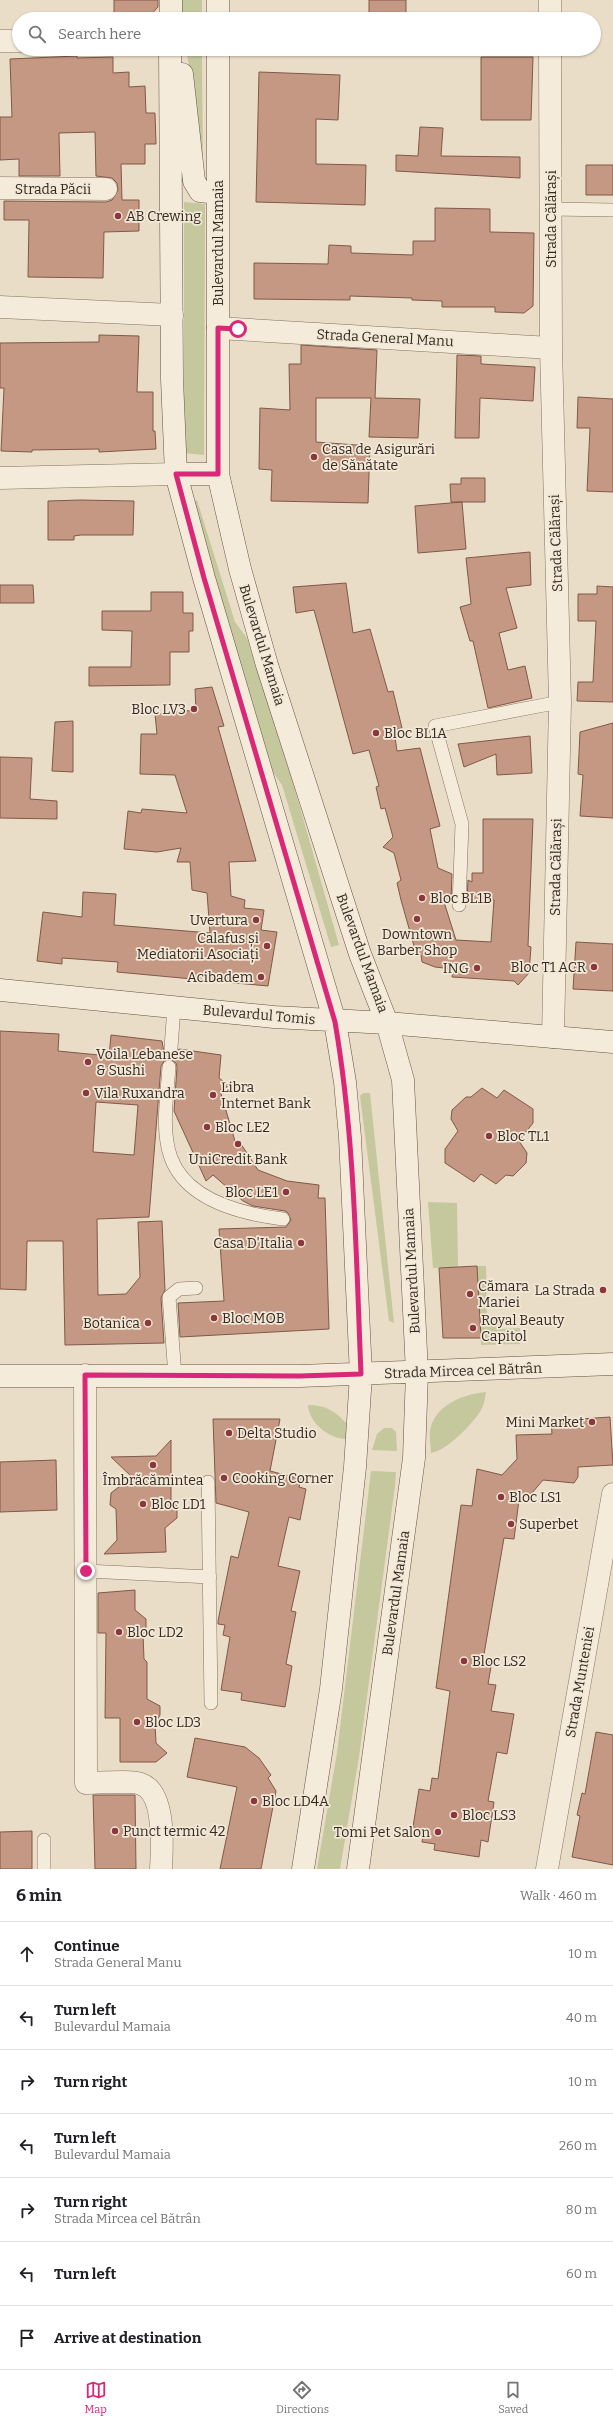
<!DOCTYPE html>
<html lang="en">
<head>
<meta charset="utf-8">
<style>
	body { margin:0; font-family:Bitter,serif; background:#f2f2f2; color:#202124 }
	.stop { position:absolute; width:12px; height:12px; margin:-9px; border:3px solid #db2777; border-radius:50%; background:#fff }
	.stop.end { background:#db2777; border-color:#fff; box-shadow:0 1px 4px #0008 }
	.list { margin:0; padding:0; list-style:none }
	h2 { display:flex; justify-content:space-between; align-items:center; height:52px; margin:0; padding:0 16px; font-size:17px }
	h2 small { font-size:13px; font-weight:400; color:#757577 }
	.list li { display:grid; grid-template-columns:26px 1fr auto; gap:12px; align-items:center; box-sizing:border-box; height:64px; padding:0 16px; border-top:1px solid #e0e0e0 }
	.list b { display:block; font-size:15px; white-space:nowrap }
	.list p { margin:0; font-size:13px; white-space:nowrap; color:#757577 }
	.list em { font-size:13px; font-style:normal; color:#757577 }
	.icon { flex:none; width:22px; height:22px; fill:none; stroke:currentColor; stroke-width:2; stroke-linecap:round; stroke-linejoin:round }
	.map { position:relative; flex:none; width:613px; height:1869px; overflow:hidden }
	.search { position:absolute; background:#fff; box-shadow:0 1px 3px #0004; left:12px; right:12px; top:12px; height:44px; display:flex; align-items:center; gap:10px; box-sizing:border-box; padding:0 14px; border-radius:22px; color:#757577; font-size:15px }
	.sheet { height:500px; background:#fff }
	nav { display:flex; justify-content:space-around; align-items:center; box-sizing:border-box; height:56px; border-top:1px solid #e0e0e0; background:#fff; font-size:11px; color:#757577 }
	nav a { display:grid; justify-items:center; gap:2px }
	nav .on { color:#db2777 }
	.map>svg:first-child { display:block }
	.green { fill:#c5c79d }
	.building { fill:#c49882; stroke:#805948; fill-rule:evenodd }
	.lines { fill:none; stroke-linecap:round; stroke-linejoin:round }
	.service-casing { stroke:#84705f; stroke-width:14 }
	.minor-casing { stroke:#84705f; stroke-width:23 }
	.tertiary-casing { stroke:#84705f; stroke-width:23 }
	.secondary-casing { stroke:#665142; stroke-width:23 }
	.service { stroke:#f5ebdb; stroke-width:13 }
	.minor { stroke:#f5ebdb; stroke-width:22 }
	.tertiary { stroke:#f5ebdb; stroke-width:22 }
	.secondary { stroke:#f5ebdb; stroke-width:22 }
	.route { stroke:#db2777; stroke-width:5 }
	.poi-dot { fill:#8c363d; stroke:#f2e8d7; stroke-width:1.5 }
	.labels { text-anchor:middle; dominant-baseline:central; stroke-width:3.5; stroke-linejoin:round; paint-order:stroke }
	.street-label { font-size:14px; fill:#362921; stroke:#f2e8d7 }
	.poi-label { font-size:14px; fill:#362921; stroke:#f2e8d7; text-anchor:start }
</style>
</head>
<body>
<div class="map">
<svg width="613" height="1869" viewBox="0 0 613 1869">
	<rect width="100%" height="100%" fill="#eaddc8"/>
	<path class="green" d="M182,0H202V19H182Z
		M186,49H202L203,185L195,100Z
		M184,202L205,204L204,455L184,453Z
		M197,500L235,622L247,638L288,765L339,945L331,947L282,785L261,755L193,501Z
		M363,1093H370L394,1323L389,1321L360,1096Z
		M428,1202L457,1203L458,1267L433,1268Z
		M477,1266H486L487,1317H501V1329L520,1328V1344L481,1345Z
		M486,1392C485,1398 484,1405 481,1410C473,1424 446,1451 431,1453C431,1446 429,1438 430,1431C434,1405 464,1394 486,1392Z
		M308,1405C326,1405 335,1411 347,1424V1439C329,1439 309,1423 308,1405Z
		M384,1428H392L396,1432L397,1451L372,1450L377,1434Z
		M371,1471L396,1472L395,1486L359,1757L340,1869H317L337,1753Z"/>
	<path class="building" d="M114,0H158V7L147,19H114Z
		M369,0H406V19H369Z
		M77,56V58L113,57V73L129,72V87L145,86L146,113H155L156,144H145V164H121L122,200H139V231L104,232L103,278L28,277L29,220H4V201L106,202L112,200L118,190L117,183L112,178L96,176L95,132L59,133L60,176H19V159L0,160V117H12L10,59Z
		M481,57H533L531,120H481Z
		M259,72L340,75L338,120L316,119V164L366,165L365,205L256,202Z
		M420,127L443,128L441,156L520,157V178L396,171V155L418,156Z
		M586,165H613V195H586Z
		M435,208L490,209V232L534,233L533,306L524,313L495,312V307H442V301L412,300V298L350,296V300L254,299V263L328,264L329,245L351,246V253L413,255V241H435Z
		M99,335L139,336L137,392H153V431H155L156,449L99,452V449L32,450V452L1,451L4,388H0V343L99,342Z
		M301,345L377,350L375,398L420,399L418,438L369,437L371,398H316V442L370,446L368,503L271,501L272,470L259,469L260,408L290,410L289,364H301Z
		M457,355L481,356V364L535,367L533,401L480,398L479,438H455Z
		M578,397L613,399V492L587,491L590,428H577Z
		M461,478H485V502H451L450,484H461Z
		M80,500L134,501L133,535H81L74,536V540H48V501Z
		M462,502L466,549L418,553L415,506Z
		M530,552L531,585L506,588L517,628L499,633L508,670L525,666L532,698L488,708L473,641H470L460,607L471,604L466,558Z
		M346,583L353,633L370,629L388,692L393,691L402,728L394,730L397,751L420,748L440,826L430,829L438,868L452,874L451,901L444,902L456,940L491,942L494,900L467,901L468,880L472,882V873H483V819H533L528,946L531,947L529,973L518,985L514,981L452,977L453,969L435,967L422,962L421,955L416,953L401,900L397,883L401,880L394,853L383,847L393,837L385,808L381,809L376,787L379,786L369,750L353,754L314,610L296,613L293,587Z
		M0,585H33L34,603H0Z
		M597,586L613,587V702L577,701L578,682H593L596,621H578V594H597Z
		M151,592H183V613H193V631H189V652H170V685L89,686V667H131L132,631L102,630V611H151Z
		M212,687L224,726L218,727L256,861L229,862L231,896L245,900L244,908L264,910L261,930L277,932L268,986L117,972L118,962L62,958V964L37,961L43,912L82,917L83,892L116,894L114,925L210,933L207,893L192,890L190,862H177L181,848L157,852L124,849L128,811L141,813L142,809L187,813L175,775L140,774L141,734H157L155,714L196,710L195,689Z
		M73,721V772L52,771L55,722Z
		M613,723V818L580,816L583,775L578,774L580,732Z
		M530,736L532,773L497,775L496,754L464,767L458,744Z
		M0,757L32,758L30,799L57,801V819L0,818Z
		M576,942L613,944V991L573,989Z
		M0,1031L59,1034L58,1051L109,1056L111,1035L162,1041L164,1052L170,1056L175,1055L179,1049L221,1055L219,1078L229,1086L220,1090L235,1141H239L258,1170L287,1181L319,1185L318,1198H325L329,1329L180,1337L178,1303L224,1301L219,1229L286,1227L291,1220L288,1213L285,1211L253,1206L243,1201L213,1175L206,1181L174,1111L177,1067L176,1063L170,1059L165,1060L161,1066L149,1217L97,1219L98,1295L126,1294L140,1277L138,1222L162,1221L165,1290L161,1298L164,1343L65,1345L63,1241H27L26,1290L0,1289ZM96,1102L138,1105L134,1155L93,1152Z
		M482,1088L497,1098L504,1090L533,1109V1123L519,1141L527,1153L526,1163L513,1176L506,1175L496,1184L481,1174L474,1182L445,1163V1149L458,1131L451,1119L452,1110L466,1097H471Z
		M477,1266L481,1338H443L439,1268Z
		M610,1417L613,1465L578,1467V1477L574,1483L543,1480L532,1493L519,1500L514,1539L504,1538L483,1660L492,1661L488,1684L496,1685L491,1711L514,1714L507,1754L497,1752L488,1801L494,1802L488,1842L481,1840L479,1857L434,1850L435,1844L422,1842L424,1829L413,1827L419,1789L430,1791L432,1778L438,1779L450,1691L436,1688L461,1505L472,1506L477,1469L502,1475L517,1459L516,1435L552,1434L551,1421Z
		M213,1419H280L270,1471L301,1479L299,1487L306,1489L300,1520L289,1517L278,1566L300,1571L291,1611L296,1612L286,1664L292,1666L285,1707L241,1700L242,1693L221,1690L230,1637L223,1635L225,1625L218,1624V1621L231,1556L238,1558L249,1512L216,1503Z
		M171,1440V1501L177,1506V1518L165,1528L166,1552L104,1554L117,1540L116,1509L110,1505L111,1493L132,1477L111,1457L156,1456Z
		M56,1460L57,1510L0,1512V1462Z
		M135,1590V1610L146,1619V1630L143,1634L144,1659L147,1662V1699L160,1706V1715L155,1724L156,1743L167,1753L156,1762H120V1718H105L106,1633H98V1593Z
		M596,1732L613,1735V1865L572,1857L580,1816L577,1815L582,1793L585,1794Z
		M195,1738L245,1747L259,1758L271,1775L268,1778L276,1791L261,1869H220L237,1787L187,1777Z
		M93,1795H135L136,1869H95Z
		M32,1831V1869H0V1832Z"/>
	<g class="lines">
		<defs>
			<path id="service" d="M551,209L613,210
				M459,905L462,824L435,726L560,702
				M171,1048L174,1007
				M169,1067C167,1096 161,1131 171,1158C187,1201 243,1214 283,1219
				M175,1376L169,1297L179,1289L196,1288
				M208,1482L211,1703
				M86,1571L210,1577
				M44,1869V1840"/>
			<path id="minor" d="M550,0V19
				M0,41H19
				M550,49L551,348L560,702L553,1037
				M0,188L106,189
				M0,307L172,315
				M218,328L551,348
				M85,1375L86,1783C98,1783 132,1780 141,1784C166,1793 162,1849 161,1869
				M547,1869L613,1494"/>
			<path id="tertiary" d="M0,478L176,474"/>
			<path id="secondary" d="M218,0V19
				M171,19V0
				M170,49L172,379L176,474L204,578L335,1022L345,1082L350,1137L361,1375L355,1467L331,1689L303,1869
				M218,49V474L240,569L267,665L360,954L387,1023L403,1080L417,1373L414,1458L358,1869
				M182,74L194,181L200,191L218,193
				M176,474H218
				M0,990L274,1017L387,1023L613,1042
				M0,1376H300L613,1364"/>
		</defs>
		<use href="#service" class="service-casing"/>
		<use href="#minor" class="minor-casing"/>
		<use href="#tertiary" class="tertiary-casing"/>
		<use href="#secondary" class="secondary-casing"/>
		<use href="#service" class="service"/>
		<use href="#minor" class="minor"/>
		<use href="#tertiary" class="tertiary"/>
		<use href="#secondary" class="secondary"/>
	</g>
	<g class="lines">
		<path class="route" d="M86,1571L85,1375L300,1376L361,1374C356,1257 355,1138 335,1022L204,578L176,474H218V328L238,329"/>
	</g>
	<g class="poi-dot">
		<circle cx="118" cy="216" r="4"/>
		<circle cx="314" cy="457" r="4"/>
		<circle cx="194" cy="709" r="4"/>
		<circle cx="376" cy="733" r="4"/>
		<circle cx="422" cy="898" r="4"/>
		<circle cx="417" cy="919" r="4"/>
		<circle cx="256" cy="920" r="4"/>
		<circle cx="267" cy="946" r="4"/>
		<circle cx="594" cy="967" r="4"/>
		<circle cx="477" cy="968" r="4"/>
		<circle cx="261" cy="977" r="4"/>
		<circle cx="88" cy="1062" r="4"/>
		<circle cx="86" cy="1093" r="4"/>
		<circle cx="213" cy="1095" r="4"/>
		<circle cx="207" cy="1127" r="4"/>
		<circle cx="489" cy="1136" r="4"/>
		<circle cx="238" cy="1144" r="4"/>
		<circle cx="286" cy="1192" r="4"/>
		<circle cx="301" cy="1243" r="4"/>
		<circle cx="603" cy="1290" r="4"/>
		<circle cx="470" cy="1294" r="4"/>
		<circle cx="214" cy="1318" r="4"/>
		<circle cx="148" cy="1323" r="4"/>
		<circle cx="473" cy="1328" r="4"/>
		<circle cx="592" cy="1422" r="4"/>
		<circle cx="229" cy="1433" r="4"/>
		<circle cx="153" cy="1465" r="4"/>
		<circle cx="224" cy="1478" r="4"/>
		<circle cx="501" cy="1497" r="4"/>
		<circle cx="143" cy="1504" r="4"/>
		<circle cx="511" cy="1524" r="4"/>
		<circle cx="119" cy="1632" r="4"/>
		<circle cx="464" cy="1661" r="4"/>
		<circle cx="137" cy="1722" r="4"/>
		<circle cx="254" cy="1801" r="4"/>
		<circle cx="454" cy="1815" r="4"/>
		<circle cx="115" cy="1831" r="4"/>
		<circle cx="438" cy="1832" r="4"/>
	</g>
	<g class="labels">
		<g class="street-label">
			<text x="53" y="189">Strada Păcii</text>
			<text transform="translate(551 219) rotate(-90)">Strada Călărași</text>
			<text transform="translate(218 243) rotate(-90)">Bulevardul Mamaia</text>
			<text transform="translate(385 338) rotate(3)">Strada General Manu</text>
			<text transform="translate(556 543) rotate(-92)">Strada Călărași</text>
			<text transform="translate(262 645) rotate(73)">Bulevardul Mamaia</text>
			<text transform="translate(556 867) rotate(-89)">Strada Călărași</text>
			<text transform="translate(362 953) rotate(70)">Bulevardul Mamaia</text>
			<text transform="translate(259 1015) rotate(5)">Bulevardul Tomis</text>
			<text transform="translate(412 1271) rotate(-93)">Bulevardul Mamaia</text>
			<text transform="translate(463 1371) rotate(-2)">Strada Mircea cel Bătrân</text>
			<text transform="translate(396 1593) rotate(-82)">Bulevardul Mamaia</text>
			<text transform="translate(580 1682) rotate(-80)">Strada Munteniei</text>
		</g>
		<g class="poi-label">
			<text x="126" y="216">AB Crewing</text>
			<text x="322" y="449">Casa de Asigurări<tspan x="322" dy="16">de Sănătate</tspan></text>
			<text x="186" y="709" text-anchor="end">Bloc LV3</text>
			<text x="384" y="733">Bloc BL1A</text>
			<text x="430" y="898">Bloc BL1B</text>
			<text x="248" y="920" text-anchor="end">Uvertura</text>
			<text x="417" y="934" text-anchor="middle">Downtown<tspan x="417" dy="16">Barber Shop</tspan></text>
			<text x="259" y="938" text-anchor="end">Calafus și<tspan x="259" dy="16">Mediatorii Asociați</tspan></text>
			<text x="586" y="967" text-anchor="end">Bloc T1 ACR</text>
			<text x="469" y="968" text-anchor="end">ING</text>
			<text x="253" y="977" text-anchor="end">Acibadem</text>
			<text x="96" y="1054">Voila Lebanese<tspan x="96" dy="16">&amp; Sushi</tspan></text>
			<text x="221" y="1087">Libra<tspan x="221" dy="16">Internet Bank</tspan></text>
			<text x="94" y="1093">Vila Ruxandra</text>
			<text x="215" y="1127">Bloc LE2</text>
			<text x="497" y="1136">Bloc TL1</text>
			<text x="238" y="1159" text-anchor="middle">UniCredit Bank</text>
			<text x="278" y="1192" text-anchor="end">Bloc LE1</text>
			<text x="293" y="1243" text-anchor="end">Casa D'Italia</text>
			<text x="478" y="1286">Cămara<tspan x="478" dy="16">Mariei</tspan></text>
			<text x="595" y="1290" text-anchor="end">La Strada</text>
			<text x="222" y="1318">Bloc MOB</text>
			<text x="481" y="1320">Royal Beauty<tspan x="481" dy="16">Capitol</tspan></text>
			<text x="140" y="1323" text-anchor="end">Botanica</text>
			<text x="584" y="1422" text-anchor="end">Mini Market</text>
			<text x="237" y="1433">Delta Studio</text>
			<text x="232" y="1478">Cooking Corner</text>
			<text x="153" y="1480" text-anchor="middle">Îmbrăcămintea</text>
			<text x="509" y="1497">Bloc LS1</text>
			<text x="151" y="1504">Bloc LD1</text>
			<text x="519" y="1524">Superbet</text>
			<text x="127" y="1632">Bloc LD2</text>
			<text x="472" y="1661">Bloc LS2</text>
			<text x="145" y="1722">Bloc LD3</text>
			<text x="262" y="1801">Bloc LD4A</text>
			<text x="462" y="1815">Bloc LS3</text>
			<text x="123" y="1831">Punct termic 42</text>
			<text x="430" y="1832" text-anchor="end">Tomi Pet Salon</text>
		</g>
	</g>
</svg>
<div class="stop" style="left:238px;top:329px"></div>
<div class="stop end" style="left:86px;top:1571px"></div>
<div class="search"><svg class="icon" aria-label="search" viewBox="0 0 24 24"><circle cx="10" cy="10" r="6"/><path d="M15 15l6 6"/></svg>Search here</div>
</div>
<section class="sheet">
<h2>6 min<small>Walk · 460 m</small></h2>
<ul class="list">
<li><svg class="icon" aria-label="ahead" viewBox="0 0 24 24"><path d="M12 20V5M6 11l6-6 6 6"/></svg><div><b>Continue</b><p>Strada General Manu</p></div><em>10 m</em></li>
<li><svg class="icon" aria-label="left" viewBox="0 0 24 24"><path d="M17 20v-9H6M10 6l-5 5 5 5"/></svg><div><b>Turn left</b><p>Bulevardul Mamaia</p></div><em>40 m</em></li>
<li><svg class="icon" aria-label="right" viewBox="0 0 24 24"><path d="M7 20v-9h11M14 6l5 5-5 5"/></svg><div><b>Turn right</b></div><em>10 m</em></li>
<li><svg class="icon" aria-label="left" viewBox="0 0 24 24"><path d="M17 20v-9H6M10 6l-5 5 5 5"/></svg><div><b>Turn left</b><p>Bulevardul Mamaia</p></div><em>260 m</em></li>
<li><svg class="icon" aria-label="right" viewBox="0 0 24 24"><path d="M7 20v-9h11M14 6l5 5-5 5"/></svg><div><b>Turn right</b><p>Strada Mircea cel Bătrân</p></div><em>80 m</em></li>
<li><svg class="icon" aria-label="left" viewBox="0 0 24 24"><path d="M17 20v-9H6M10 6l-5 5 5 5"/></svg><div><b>Turn left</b></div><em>60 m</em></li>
<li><svg class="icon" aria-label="arrive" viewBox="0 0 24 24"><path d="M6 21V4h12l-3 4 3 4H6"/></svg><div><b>Arrive at destination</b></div></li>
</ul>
</section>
<nav>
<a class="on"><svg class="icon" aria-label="map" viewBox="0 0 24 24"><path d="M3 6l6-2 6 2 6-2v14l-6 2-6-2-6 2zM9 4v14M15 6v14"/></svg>Map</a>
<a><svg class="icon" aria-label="directions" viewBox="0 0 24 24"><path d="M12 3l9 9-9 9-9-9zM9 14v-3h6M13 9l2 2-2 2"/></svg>Directions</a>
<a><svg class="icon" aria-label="saved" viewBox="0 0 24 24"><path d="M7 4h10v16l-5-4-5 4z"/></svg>Saved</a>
</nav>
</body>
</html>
